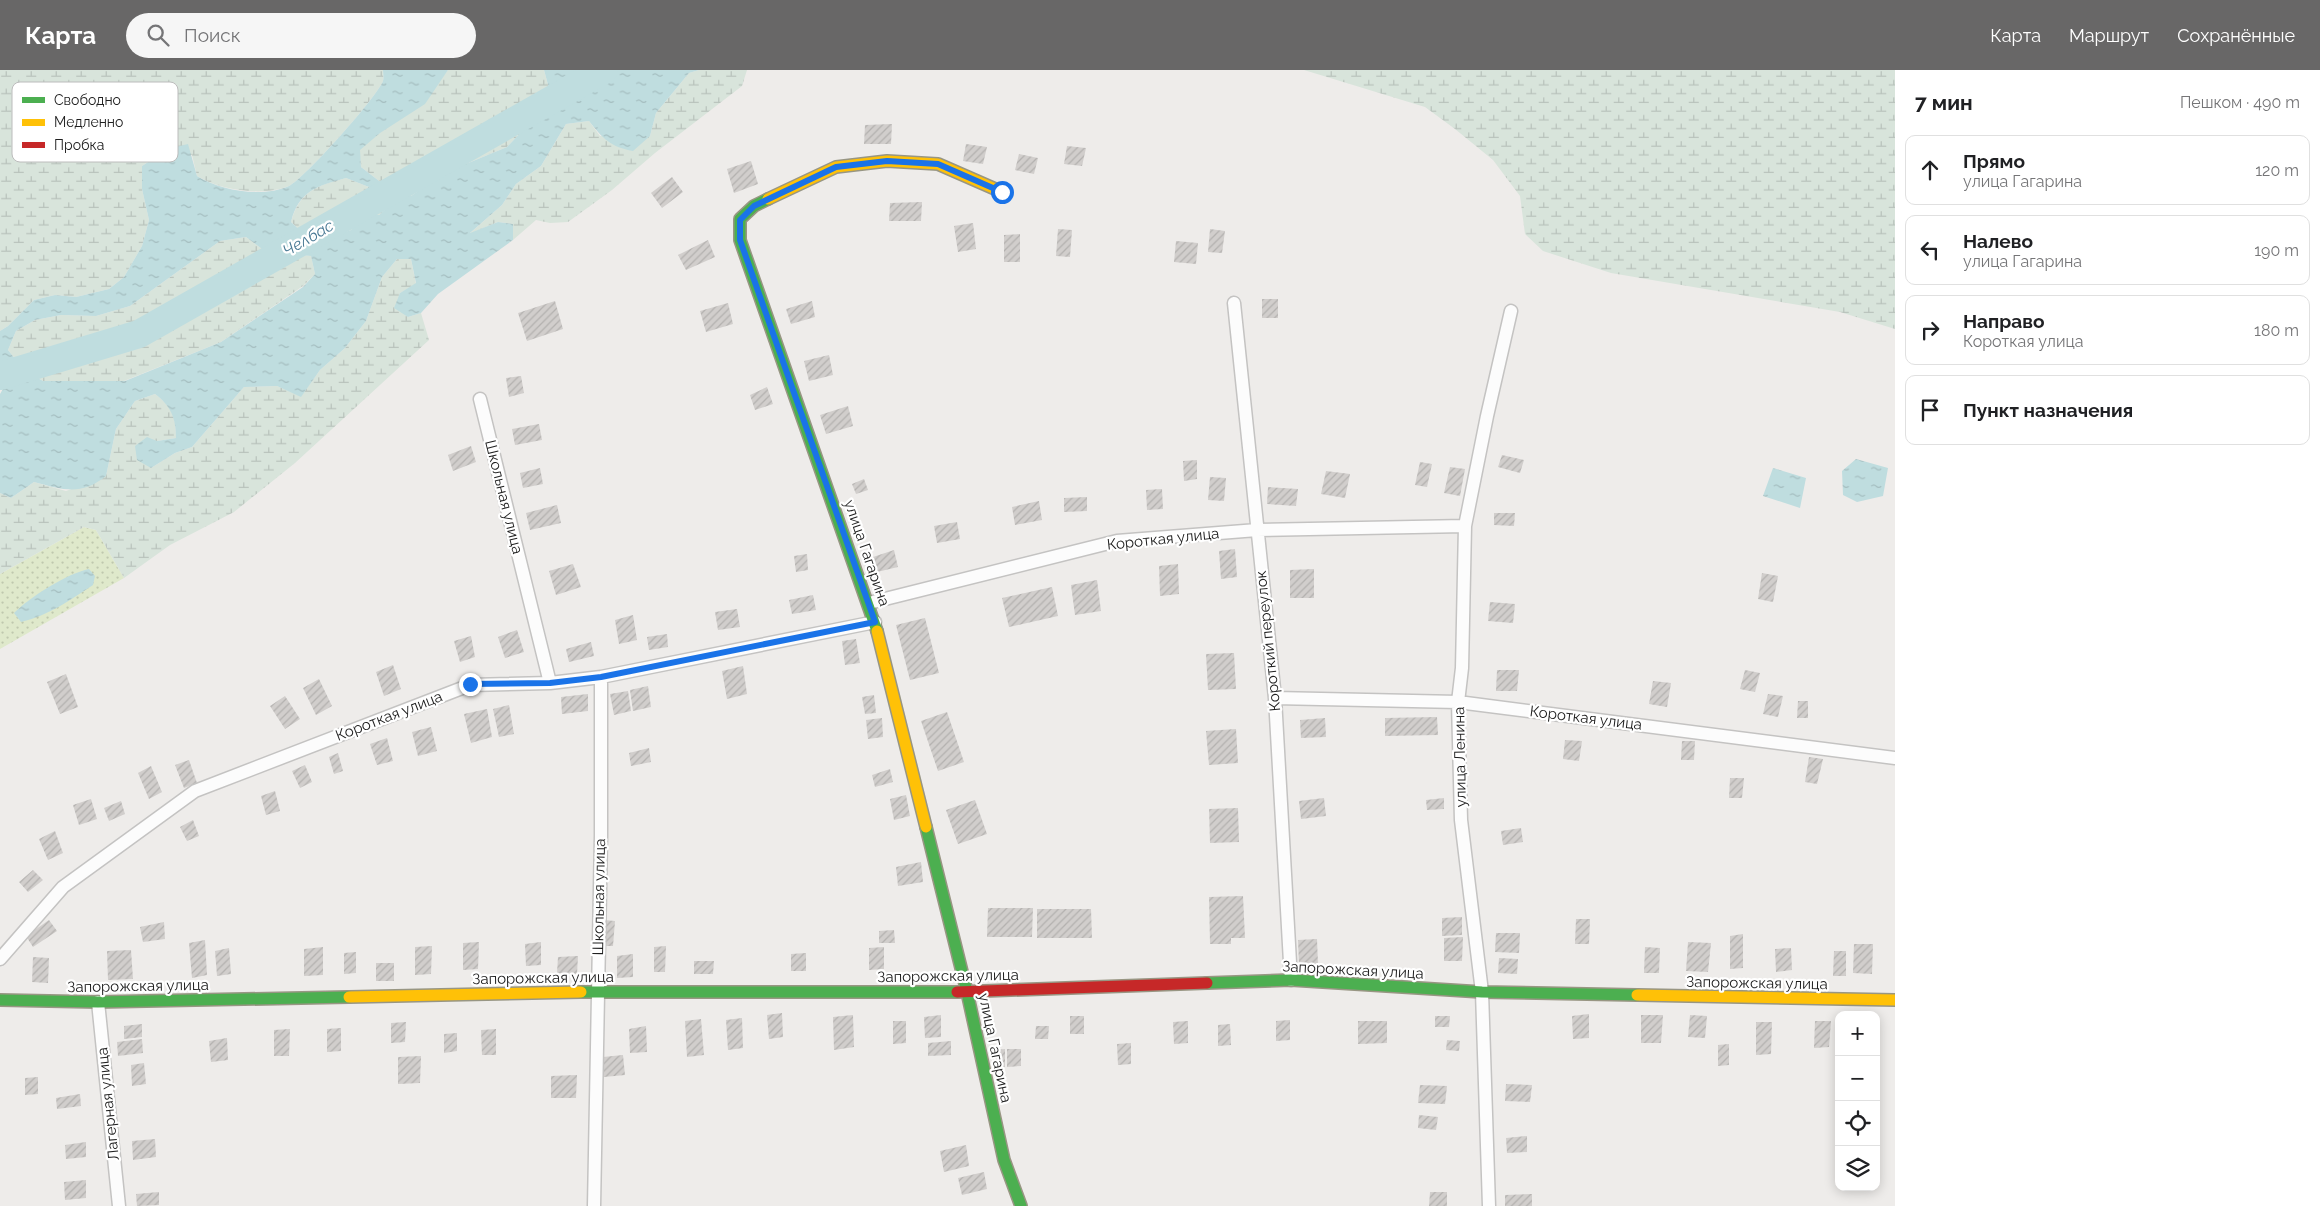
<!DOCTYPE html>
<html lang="ru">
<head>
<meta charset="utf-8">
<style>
	body { margin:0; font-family:Raleway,sans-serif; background:#f6f6f6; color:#202124 }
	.controls { position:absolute; right:15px; bottom:15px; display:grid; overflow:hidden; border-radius:10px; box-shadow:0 2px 12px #0003 }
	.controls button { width:45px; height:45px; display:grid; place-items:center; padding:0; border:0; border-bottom:1px solid #e0e0e0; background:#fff; color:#202124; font:25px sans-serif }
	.stop { position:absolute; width:15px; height:15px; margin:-11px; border:4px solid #1a73e8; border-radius:50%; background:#fff }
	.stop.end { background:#1a73e8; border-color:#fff; box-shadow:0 1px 5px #0008 }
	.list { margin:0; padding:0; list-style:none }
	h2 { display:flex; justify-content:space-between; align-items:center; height:65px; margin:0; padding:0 20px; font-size:21px }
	h2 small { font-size:16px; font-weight:400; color:#757577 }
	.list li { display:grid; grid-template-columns:32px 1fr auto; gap:15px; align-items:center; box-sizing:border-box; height:70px; margin:0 10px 10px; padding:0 10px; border:1px solid #e0e0e0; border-radius:10px }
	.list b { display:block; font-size:19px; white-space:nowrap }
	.list p { margin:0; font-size:16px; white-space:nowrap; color:#757577 }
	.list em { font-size:16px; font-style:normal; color:#757577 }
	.icon { flex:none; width:28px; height:28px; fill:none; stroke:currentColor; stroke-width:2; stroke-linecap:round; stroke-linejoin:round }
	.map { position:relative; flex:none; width:1895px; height:1136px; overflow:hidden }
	header { display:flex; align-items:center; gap:30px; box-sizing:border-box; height:70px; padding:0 25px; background:#686767; color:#fff }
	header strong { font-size:24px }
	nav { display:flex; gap:28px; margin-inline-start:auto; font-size:18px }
	.search { width:350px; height:45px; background:#f6f6f6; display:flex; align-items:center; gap:12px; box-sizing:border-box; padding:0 18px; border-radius:28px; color:#757577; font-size:19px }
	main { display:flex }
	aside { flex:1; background:#fff }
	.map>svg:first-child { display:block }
	.grass { fill:url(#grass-dots) }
	.wetland { fill:url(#wetland-marsh) }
	.water { fill:url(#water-ripples); fill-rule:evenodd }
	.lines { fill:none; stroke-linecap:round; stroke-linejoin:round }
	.river { stroke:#bfdddf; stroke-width:28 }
	.building { fill:url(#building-hatch) }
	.street-casing { stroke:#c4c3c2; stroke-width:15 }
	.fast-casing { stroke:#989683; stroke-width:14 }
	.slow-casing { stroke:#989683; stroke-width:14 }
	.jam-casing { stroke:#989683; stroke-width:14 }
	.street { stroke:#fcfcfc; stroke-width:12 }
	.fast { stroke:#4caf50; stroke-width:11 }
	.slow { stroke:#ffc107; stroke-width:11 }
	.jam { stroke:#c62828; stroke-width:11 }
	.route { stroke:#1a73e8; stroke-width:6 }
	.labels { text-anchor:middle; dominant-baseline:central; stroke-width:4.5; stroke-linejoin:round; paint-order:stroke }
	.street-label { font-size:15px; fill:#202020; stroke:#fff }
	.water-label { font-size:16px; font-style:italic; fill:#487893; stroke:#fff }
	.key { fill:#fff; stroke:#bcbcbc; stroke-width:1 }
	.key-label { font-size:14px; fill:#202020 }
</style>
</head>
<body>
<header>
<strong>Карта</strong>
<div class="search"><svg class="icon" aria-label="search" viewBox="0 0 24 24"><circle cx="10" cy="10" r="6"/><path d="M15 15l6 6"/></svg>Поиск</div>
<nav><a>Карта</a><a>Маршрут</a><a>Сохранённые</a></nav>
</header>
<main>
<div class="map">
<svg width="1895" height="1136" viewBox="0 0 1895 1136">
	<defs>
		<pattern id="grass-dots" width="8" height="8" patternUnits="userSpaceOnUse" patternTransform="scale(1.25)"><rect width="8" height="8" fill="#dfe9cb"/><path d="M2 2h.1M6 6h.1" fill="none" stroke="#bfc8ae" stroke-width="1.8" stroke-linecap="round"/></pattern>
		<pattern id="wetland-marsh" width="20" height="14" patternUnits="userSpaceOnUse" patternTransform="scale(1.25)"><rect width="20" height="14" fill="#d8e4db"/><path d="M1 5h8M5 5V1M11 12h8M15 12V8" fill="none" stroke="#b9c3bc"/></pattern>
		<pattern id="water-ripples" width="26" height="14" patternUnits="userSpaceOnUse" patternTransform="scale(1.25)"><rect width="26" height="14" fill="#bfdddf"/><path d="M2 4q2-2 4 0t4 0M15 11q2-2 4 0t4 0" fill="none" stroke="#a4bdbf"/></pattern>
		<pattern id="building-hatch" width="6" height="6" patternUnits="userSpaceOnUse" patternTransform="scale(1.25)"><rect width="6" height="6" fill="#d1cecc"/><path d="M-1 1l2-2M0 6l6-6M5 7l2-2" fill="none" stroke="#b3b1af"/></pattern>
	</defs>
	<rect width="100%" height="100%" fill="#eeecea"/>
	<path class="grass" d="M84,457L96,460L124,508L0,579V504Z"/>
	<path class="wetland" d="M0,0H383C383,3 384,8 383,11C377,27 304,109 289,116C263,127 220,120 197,106L192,85L168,79L142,96V119L149,150L142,176L124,207L109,219L76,227L55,225L34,230L8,256L0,261Z
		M448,0H544L550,22L539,43L507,77L444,103L411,126L383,114L361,97L359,80L436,14Z
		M699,0H747L742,16L655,83L612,120L568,152L550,153L536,150L513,170V154L498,152L469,164L502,135L516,114L541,96L566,54L589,51L600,66H650L656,43L689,3Z
		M1304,0H1895V259L1840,242L1611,203L1543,181L1525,164L1520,126L1493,90L1455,59L1425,37Z
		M346,108L379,121L389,136L379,145L362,142L351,160L323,169L304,164L291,152C300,120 317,116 346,108Z
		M246,167L266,182L311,186L315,204L303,216L221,272L124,311H43L24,300L8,280L16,261L35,250L61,245L96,246L130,236L220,171Z
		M397,189H411L416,214L400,223L408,247L421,243L429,270L295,393L234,442L170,475L124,508L96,460L84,457L0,504V423L11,428L34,412L66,421L106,406L116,359L135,331L155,324C173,338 176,346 176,368L157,371L151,398L175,383L192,377L244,317L277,316L301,326L320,300L345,278L366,251L382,207Z"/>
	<path class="water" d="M383,0H448L425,34L380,63L360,80L361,97L383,114L411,126L444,103L507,77L539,43L550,22L544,0H699L689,3L656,43L650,66L633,81C611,77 603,69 589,51L566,54L541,96L516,114L502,135L470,163L498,152L513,154V170L438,224L421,243L408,247L394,238L400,223L416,213L411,189H397L382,207L366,251L345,278L320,300L301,327L277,316L244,317L192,377L175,383L151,398L137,390L135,376L147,367L157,371L176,368C176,348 171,336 155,324L135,331L116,359L106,406C81,426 64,420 34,412L11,428L0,423V324L7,312V300L0,296V261L8,256L34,230L55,225L76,227L109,219L124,207L142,176L149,150L142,119V96L168,79L188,74L197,106C221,121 262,128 289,116C304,109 377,27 383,11C384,8 383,3 383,0ZM346,108L379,121L389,136L379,145L362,142L351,160L323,169L304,164L291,152C299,120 318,116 346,108ZM246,167L266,182L311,186L315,204L303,217L221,272L125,311H43L24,300L8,280L16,261L35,250L61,245L96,246L130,236L220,171Z
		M1856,389L1888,398L1883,426L1857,432L1843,425L1842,401Z
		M1773,398L1806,408L1800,438L1763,426Z
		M89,499L95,506L93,515C70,530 48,546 21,552L14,543C30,527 68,503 89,499Z"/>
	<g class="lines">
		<path class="river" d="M0,306L139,264L604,0"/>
	</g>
	<path class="building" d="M892,54L891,74H864L865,55Z
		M966,74L987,77L983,94L963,91Z
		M1067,76L1086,78L1082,96L1064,94Z
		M1019,84L1038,88L1034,104L1015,100Z
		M751,91L758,114L734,123L727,99Z
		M672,107L683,122L662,138L651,123Z
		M922,132L921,151H889L890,133Z
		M973,153L976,179L958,182L954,156Z
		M1058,159L1072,160L1070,187L1056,186Z
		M1210,159L1225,161L1222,183L1208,182Z
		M1020,164V192H1004V165Z
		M708,170L715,187L686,200L678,185Z
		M1176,171L1198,173L1196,194L1174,192Z
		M1262,229H1278V248H1262Z
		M555,231L563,259L527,271L518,243Z
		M812,231L815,247L791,254L786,239Z
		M728,233L733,254L706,262L700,241Z
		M829,285L833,305L809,311L804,291Z
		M521,306L524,323L509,327L506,308Z
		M767,317L773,334L755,340L750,325Z
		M848,336L853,356L826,364L820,345Z
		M539,354L542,370L515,375L512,359Z
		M471,376L476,392L453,401L448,385Z
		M1502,385L1524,390L1520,403L1498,397Z
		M1197,390V409L1184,411L1183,391Z
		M1420,392L1432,394L1427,417L1415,415Z
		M1450,397L1465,399L1460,426L1444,423Z
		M540,398L543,414L523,418L520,403Z
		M1326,401L1350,404L1345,428L1321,424Z
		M1210,407L1226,408L1224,431L1208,430Z
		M864,409L868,420L856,424L852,414Z
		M1268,417L1298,419L1296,436L1267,434Z
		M1162,419L1163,439L1147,440L1146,420Z
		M1087,427V441L1064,442V428Z
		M1039,431L1042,450L1015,455L1012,437Z
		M557,435L561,453L530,460L526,443Z
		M1494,443H1515L1514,456L1494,455Z
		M957,452L960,469L937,473L934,456Z
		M1235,479L1237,507L1221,509L1219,481Z
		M894,480L898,497L877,502L873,487Z
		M807,484L808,500L796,502L794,486Z
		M573,494L581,517L556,525L549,501Z
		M1178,494L1179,524L1160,526L1159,496Z
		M1314,499V528H1290V500Z
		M1762,503L1778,506L1773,532L1758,529Z
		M1097,510L1101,541L1075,545L1071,515Z
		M1052,517L1058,546L1009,557L1002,528Z
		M813,525L816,540L792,544L789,530Z
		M1490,532L1515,534L1513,553L1488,551Z
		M737,539L740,557L718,560L715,542Z
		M633,545L637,570L619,574L615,550Z
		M925,548L939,603L910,610L896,555Z
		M517,560L524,582L505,588L498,567Z
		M667,564L668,577L649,580L647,567Z
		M471,566L475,587L460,592L454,571Z
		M856,569L860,593L845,595L842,571Z
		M591,572L594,586L569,592L566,579Z
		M1234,583L1236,619L1208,620L1206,584Z
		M393,595L401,619L384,626L376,602Z
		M743,596L747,624L727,629L722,601Z
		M1497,600H1519L1517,621H1496Z
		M1745,600L1760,603L1755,622L1740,619Z
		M66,604L78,637L60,644L47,612Z
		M319,609L332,636L316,645L303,618Z
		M1653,611L1671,613L1667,637L1649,634Z
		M648,616L651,637L633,641L630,620Z
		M628,621L631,641L614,645L610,624Z
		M588,624V641L562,644L561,627Z
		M1768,624L1783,626L1778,647L1763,644Z
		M874,625L876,643L865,644L862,627Z
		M285,626L300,649L285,659L270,636Z
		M1798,631H1808V648H1797Z
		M509,635L514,664L499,667L493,639Z
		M487,639L492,667L471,673L464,644Z
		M947,642L964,692L938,701L921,651Z
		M1437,647L1438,665L1385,666V648Z
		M882,648L883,667L868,669L866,650Z
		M1325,648L1326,667L1301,668L1300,650Z
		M431,657L437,681L418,686L412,662Z
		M1236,659L1238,693L1209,695L1206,661Z
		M387,668L393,691L377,695L370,674Z
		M1565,670L1582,671L1579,691L1563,689Z
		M1682,671H1695L1694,690H1681Z
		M649,678L651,692L631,696L629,683Z
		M338,683L343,701L334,704L329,687Z
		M1809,687L1823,689L1817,714L1805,712Z
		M189,690L197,713L184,718L175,695Z
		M305,695L312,712L300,718L292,701Z
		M151,696L162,722L149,729L138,703Z
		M890,699L893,712L875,717L872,705Z
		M1730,708H1744L1742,728H1729Z
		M275,721L280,741L266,745L261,726Z
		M906,725L910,746L894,750L890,729Z
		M1324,728L1326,746L1301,749L1299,731Z
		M1444,728V739L1427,740L1426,730Z
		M91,729L97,749L79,755L73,735Z
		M975,730L987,764L958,774L946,740Z
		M121,731L125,744L109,751L104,738Z
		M1238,738L1239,772L1210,773L1209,739Z
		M193,750L199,766L187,771L180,757Z
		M1521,758L1523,772L1503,775L1501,761Z
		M55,761L63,783L48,790L39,769Z
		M921,792L923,812L898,816L896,797Z
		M33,800L43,810L28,822L19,812Z
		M1243,826L1245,868H1231V874H1210L1209,827Z
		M988,838H1033L1032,867H987Z
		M1037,839H1091L1092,868H1037Z
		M1462,847V865L1442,866V848Z
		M1576,849H1590L1589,874H1575Z
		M49,850L57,861L33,877L26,866Z
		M604,850L615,851L613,876H602Z
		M164,852L165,869L143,872L140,857Z
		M894,860L895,873H879V861Z
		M1496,863H1520L1519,883L1495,882Z
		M1743,864V898L1730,899V866Z
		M1463,867L1462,891H1444V868Z
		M1317,869L1318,894L1299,895L1298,870Z
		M205,870L207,905L192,908L189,873Z
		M479,872L478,899L463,900V873Z
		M541,872V895L526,896L525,874Z
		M1688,872L1711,873L1708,902L1686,901Z
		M1854,874H1873L1872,904L1853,903Z
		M432,876L431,904L415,905V877Z
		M666,876L665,902H654V877Z
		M323,877V905L304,906V879Z
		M884,877V899L869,900V878Z
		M1645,877L1660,878L1659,903H1644Z
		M229,878L231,904L217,906L215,881Z
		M1791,878L1792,900L1776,902L1775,879Z
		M131,880L133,909L108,910L107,881Z
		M1834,881H1846V906H1833Z
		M356,882V903L344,904V883Z
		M806,883V901H791V884Z
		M633,884V907L617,908V886Z
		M578,886L577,904L557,903L558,887Z
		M33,887L49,888L48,913L32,912Z
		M1499,888L1518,889L1517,904L1498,903Z
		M694,891H714L713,904H694Z
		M376,893H394V911H376Z
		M782,943L783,967L769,969L767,945Z
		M1589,944V968L1573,969L1572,946Z
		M853,945L854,977L834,980L833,947Z
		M941,945V967L925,968L924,947Z
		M1641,945H1663L1661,973H1641Z
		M1690,945L1707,946L1705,968L1688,967Z
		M1070,946H1084V964H1070Z
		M1435,946H1450L1449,957H1435Z
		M742,948L743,978L728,980L726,950Z
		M701,949L704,985L687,987L685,951Z
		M1290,950V970L1276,971V951Z
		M893,951H906V973L893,974Z
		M1188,951V973L1174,974L1173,952Z
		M1358,951H1387V973L1358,974Z
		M1815,951H1831L1829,977L1814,978Z
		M406,952L405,972L391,973V953Z
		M1756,952H1772L1771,984L1756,985Z
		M142,954V967L124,969V956Z
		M1230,954L1231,975L1218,976V955Z
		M646,956L647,982L630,983L629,959Z
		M1036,956H1049L1048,969H1035Z
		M341,958V981L327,982V959Z
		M290,959L289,986H274V960Z
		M496,959V985H482L481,960Z
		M457,963V981L444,983V964Z
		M227,968L228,990L211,992L209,971Z
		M142,969L143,983L118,986L117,972Z
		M1447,970L1460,971L1459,981L1446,980Z
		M951,971V985L928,986V973Z
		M1131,973V994L1118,995L1117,974Z
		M1729,974V995L1718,996V975Z
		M1005,979V997H993V980Z
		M1007,979H1021V996L1007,997Z
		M623,985L625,1005L604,1007L603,987Z
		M421,986L420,1013L398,1014V987Z
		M144,993L146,1014L132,1016L131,995Z
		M577,1005L576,1028H551V1006Z
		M38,1007V1024L25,1025V1008Z
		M1506,1014L1532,1015L1530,1032L1505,1031Z
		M1420,1015L1447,1016L1445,1034L1418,1033Z
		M80,1024L81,1036L57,1039L56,1028Z
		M1419,1045L1438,1047L1436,1060L1418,1058Z
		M1527,1066V1082L1507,1083L1506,1068Z
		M155,1069L156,1087L133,1090L132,1071Z
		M86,1072V1087L66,1089L65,1075Z
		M966,1075L969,1096L944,1102L940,1081Z
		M984,1102L987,1119L962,1125L958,1108Z
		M86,1110V1128L65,1130L64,1112Z
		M159,1122V1135L137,1136L136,1124Z
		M1430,1122H1447V1136H1429Z
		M1532,1124V1136H1505V1125Z"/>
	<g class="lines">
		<defs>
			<path id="street" d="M1234,233L1275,628L1291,910
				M480,329L550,613
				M869,533L1117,471L1257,460L1465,456
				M1275,628L1458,632L1895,688
				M0,889L63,817L195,721L470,615L550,613L601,607L875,552
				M98,932L119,1136
				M594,1136L601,766V607
				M1489,1136L1482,922L1461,750L1458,632L1462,598L1465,456L1487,346L1511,241"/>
			<path id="fast" d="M768,129L754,136L740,149V170L877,561
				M926,757L967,922L1004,1090L1021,1136
				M1207,913L1291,910L1482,922L1637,925
				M581,922H957
				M0,930L98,932L349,927"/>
			<path id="slow" d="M768,129L836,97L887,91L938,94L1002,122
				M877,561L926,757
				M1637,925L1895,930
				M349,927L581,922"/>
			<path id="jam" d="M957,922L1207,913"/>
		</defs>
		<use href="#street" class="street-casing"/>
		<use href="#fast" class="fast-casing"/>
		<use href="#slow" class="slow-casing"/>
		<use href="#jam" class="jam-casing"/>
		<use href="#street" class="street"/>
		<use href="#fast" class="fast"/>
		<use href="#slow" class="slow"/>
		<use href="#jam" class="jam"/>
	</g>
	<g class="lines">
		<path class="route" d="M470,614L550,613L601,607L875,552L740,170V150L754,136L836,97L887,91L938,94L1002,122"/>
	</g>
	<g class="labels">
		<g class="street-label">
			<text transform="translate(504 427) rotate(76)">Школьная улица</text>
			<text transform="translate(1163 469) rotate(-6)">Короткая улица</text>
			<text transform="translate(867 483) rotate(71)">улица Гагарина</text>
			<text transform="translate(1268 571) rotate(-96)">Короткий переулок</text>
			<text transform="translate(389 646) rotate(-21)">Короткая улица</text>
			<text transform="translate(1586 648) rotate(7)">Короткая улица</text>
			<text transform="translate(1460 687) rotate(-91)">улица Ленина</text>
			<text transform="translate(599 827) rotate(-89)">Школьная улица</text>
			<text transform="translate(1353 900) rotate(3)">Запорожская улица</text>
			<text transform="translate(948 906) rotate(-1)">Запорожская улица</text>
			<text transform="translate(543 908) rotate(-1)">Запорожская улица</text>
			<text transform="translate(1757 913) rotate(1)">Запорожская улица</text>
			<text transform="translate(138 916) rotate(-1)">Запорожская улица</text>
			<text transform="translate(995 978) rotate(78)">улица Гагарина</text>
			<text transform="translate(108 1034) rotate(-96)">Лагерная улица</text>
		</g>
		<g class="water-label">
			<text transform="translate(308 168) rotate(-30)">Челбас</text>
		</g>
	</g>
	<rect x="12" y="12" width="166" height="80" rx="8" class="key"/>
	<rect x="22" y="27" width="23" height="6" fill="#4caf50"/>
	<rect x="22" y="49" width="23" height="7" fill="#ffc107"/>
	<rect x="22" y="72" width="23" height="6" fill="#c62828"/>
	<g class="key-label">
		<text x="54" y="35">Свободно</text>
		<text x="54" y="57">Медленно</text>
		<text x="54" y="80">Пробка</text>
	</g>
</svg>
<div class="controls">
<button>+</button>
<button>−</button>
<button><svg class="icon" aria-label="locate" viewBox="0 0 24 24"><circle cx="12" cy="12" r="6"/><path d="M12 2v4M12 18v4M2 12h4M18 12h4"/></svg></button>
<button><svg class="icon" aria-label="layers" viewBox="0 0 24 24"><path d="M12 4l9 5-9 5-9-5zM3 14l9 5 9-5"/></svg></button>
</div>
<div class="stop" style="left:1002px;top:122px"></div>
<div class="stop end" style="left:470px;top:614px"></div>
</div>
<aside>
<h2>7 мин<small>Пешком · 490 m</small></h2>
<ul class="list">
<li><svg class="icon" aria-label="ahead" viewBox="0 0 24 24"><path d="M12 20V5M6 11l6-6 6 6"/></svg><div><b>Прямо</b><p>улица Гагарина</p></div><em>120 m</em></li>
<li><svg class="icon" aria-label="left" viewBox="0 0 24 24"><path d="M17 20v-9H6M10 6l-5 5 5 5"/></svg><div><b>Налево</b><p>улица Гагарина</p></div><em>190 m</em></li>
<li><svg class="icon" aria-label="right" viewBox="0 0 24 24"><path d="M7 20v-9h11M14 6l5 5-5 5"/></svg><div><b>Направо</b><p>Короткая улица</p></div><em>180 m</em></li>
<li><svg class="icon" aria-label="arrive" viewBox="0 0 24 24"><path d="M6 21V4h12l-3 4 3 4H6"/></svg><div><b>Пункт назначения</b></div></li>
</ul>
</aside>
</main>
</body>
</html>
